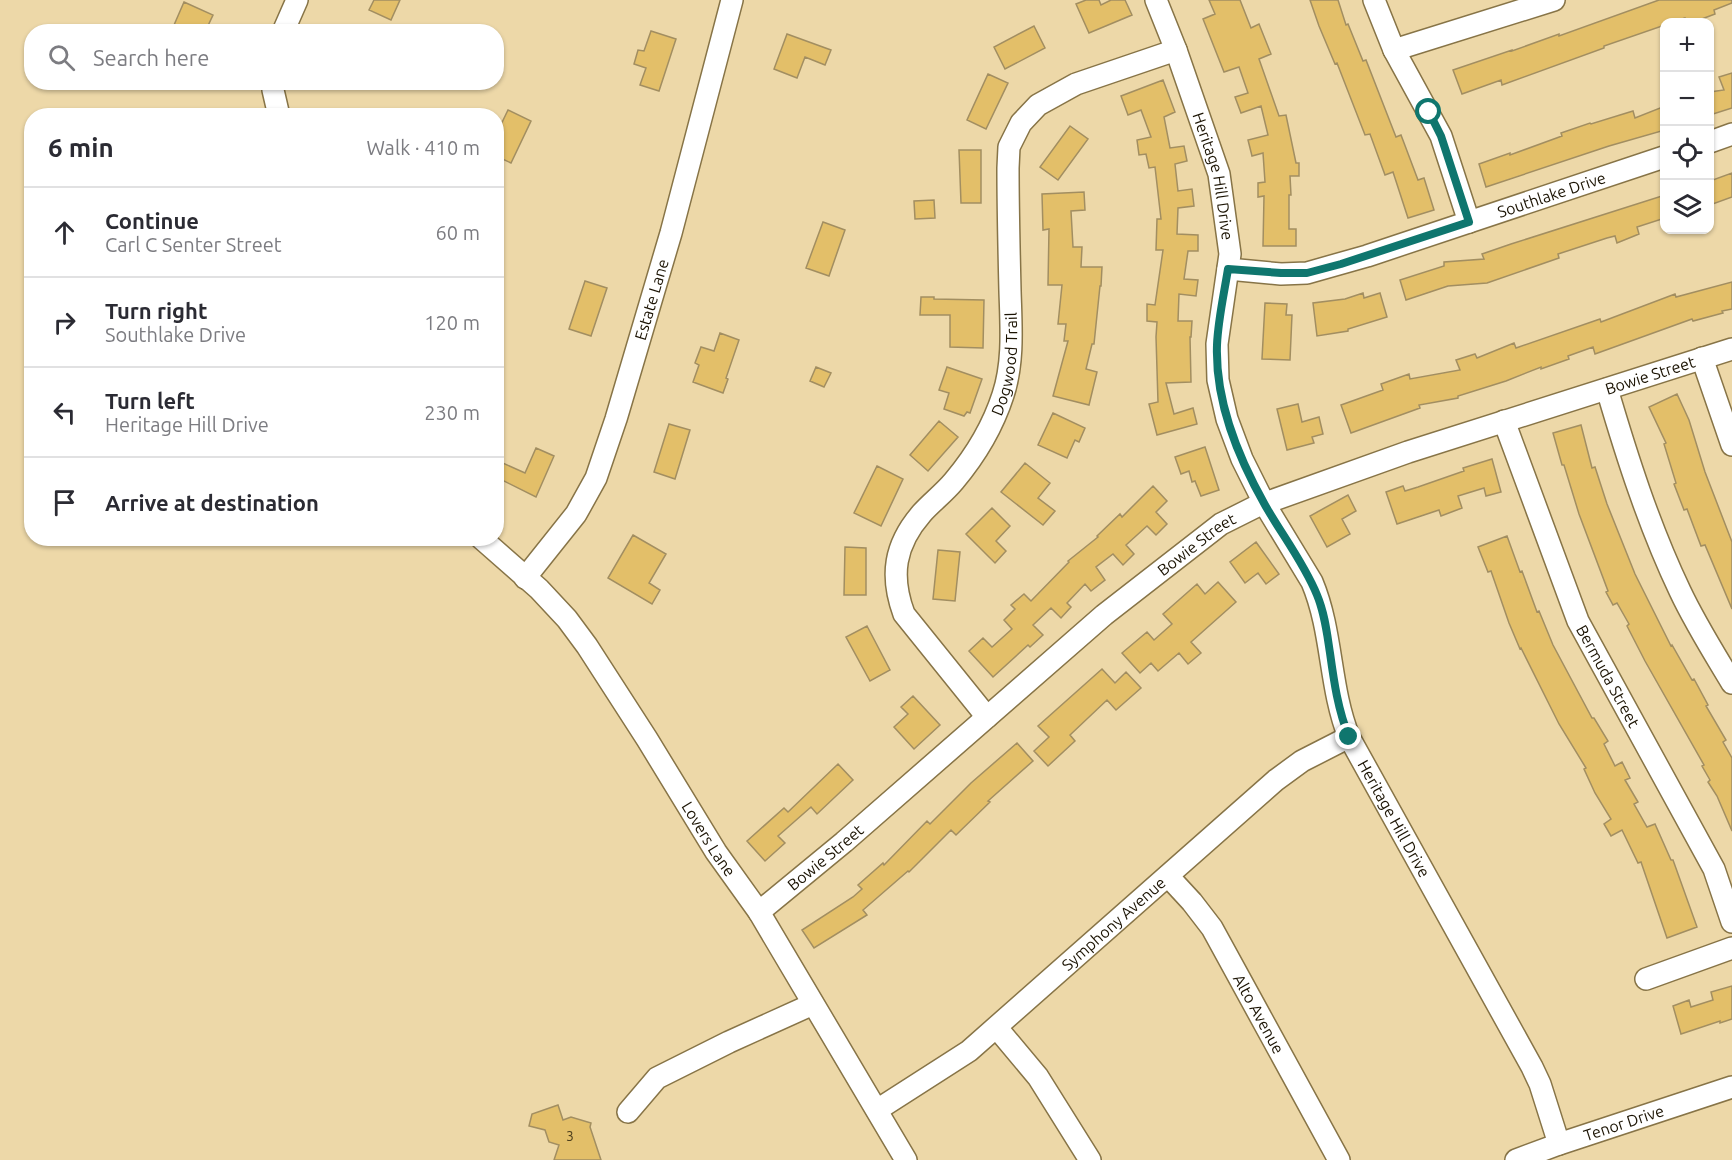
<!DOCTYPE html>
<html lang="en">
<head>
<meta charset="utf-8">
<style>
	body { margin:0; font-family:Ubuntu,sans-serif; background:#f7f7f7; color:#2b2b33 }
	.controls { position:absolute; right:18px; top:18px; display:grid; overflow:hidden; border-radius:12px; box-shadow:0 2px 4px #0004 }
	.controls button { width:54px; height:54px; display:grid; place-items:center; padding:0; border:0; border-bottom:2px solid #e1e1e2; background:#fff; color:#2b2b33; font:30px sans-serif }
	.stop { position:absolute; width:18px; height:18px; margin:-14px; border:4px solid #0f766e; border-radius:50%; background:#fff }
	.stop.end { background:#0f766e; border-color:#fff; box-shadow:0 2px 6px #0008 }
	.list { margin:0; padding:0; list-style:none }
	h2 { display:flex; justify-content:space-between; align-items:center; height:78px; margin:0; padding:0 24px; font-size:26px }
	h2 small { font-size:20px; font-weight:400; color:#7c7c81 }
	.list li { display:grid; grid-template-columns:39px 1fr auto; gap:18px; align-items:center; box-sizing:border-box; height:90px; padding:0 24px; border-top:2px solid #e1e1e2 }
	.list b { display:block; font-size:22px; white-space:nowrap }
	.list p { margin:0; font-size:20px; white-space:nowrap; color:#7c7c81 }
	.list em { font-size:20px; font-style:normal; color:#7c7c81 }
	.icon { flex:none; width:33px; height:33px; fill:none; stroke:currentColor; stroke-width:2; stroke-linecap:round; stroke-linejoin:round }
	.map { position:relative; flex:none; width:1732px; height:1160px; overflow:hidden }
	.search { position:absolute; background:#fff; box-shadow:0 2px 4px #0004; left:24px; top:24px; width:480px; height:66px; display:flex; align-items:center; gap:15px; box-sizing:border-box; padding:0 21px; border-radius:24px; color:#7c7c81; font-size:22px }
	.panel { position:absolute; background:#fff; box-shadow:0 2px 4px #0004; left:24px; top:108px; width:480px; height:438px; border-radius:24px }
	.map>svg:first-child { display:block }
	.building { fill:#e3bf69; stroke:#a28e61; stroke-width:1.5 }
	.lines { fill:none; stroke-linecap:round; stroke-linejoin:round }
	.minor-casing { stroke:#877447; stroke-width:24 }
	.minor { stroke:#fff; stroke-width:21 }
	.route { stroke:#0f766e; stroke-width:8 }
	.labels { text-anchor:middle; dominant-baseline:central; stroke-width:6; stroke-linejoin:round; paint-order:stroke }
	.number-label { font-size:14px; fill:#4d3e1c }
	.street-label { font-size:16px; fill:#1b1303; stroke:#fbe5b5 }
</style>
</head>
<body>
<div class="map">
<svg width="1732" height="1160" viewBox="0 0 1732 1160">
	<rect width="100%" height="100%" fill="#edd8a8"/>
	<path class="building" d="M374,0H400L391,20L369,10Z
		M1086,0H1099L1101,5L1111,0H1125L1132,15L1089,33L1076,4Z
		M1209,0H1240L1251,28L1259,24L1271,54L1259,59L1279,116L1286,115L1296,163H1299V176H1290L1291,195H1289V229H1296V246H1263L1264,196L1258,197V183L1265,182L1263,153L1252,156L1248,140L1268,135L1261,106L1241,113L1235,97L1248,93L1239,67L1224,72L1203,19L1215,14Z
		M1310,0H1338L1346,25L1348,24L1363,61L1366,60L1396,137L1401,135L1418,180L1424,178L1434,210L1408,218L1393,172L1385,175L1370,134L1365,135L1337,63L1335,64L1319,26Z
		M1659,0H1732V3L1714,10L1715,14L1694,22H1687L1685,18L1673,22H1665V25L1604,46V48L1502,85L1501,80L1462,94L1453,70L1512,50V51L1559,34V36Z
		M184,2L213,15L205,32H171Z
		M1034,26L1045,48L1005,69L994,47Z
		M651,31L676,39L659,91L640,85L646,68L634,64L638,50L644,51Z
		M787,34L831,50L825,65L805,57L797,78L774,69Z
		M1732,73V108L1710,115V92L1724,90L1719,77Z
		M988,74L1008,83L986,129L967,120Z
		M1163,80L1175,112L1164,117L1170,148L1184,146L1187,161L1175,164L1178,191L1192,189L1194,206L1178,208L1177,234L1198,235V251H1188L1184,279L1198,280L1196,296L1179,294L1178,321H1192L1191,337H1190L1191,382L1166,383L1174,414L1193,408L1197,424L1157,435L1149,404L1158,402L1156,337L1157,322L1147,321V304L1155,305L1163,250H1156L1157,219H1161L1155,167L1149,168L1146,154L1139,155L1137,140L1151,137L1141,110L1128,115L1121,96Z
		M1665,106V130L1609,146L1486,187L1479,164L1510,153V155L1562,136L1561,133L1590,123L1591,124L1633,111L1635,118Z
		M508,110L531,121L511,163L496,156V135Z
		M1070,126L1088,139L1058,180L1040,167Z
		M959,150H981V203H961Z
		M1732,173V197L1710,205V181Z
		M1084,192L1085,210L1071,211L1073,247H1082L1081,267H1102L1101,286H1100L1094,344H1092L1086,369L1097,372L1089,405L1053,396L1068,341H1064L1066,324H1058L1062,285H1048L1049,229L1043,230L1042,194Z
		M1665,195V218L1637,227L1639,234L1617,243L1615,236L1607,238L1558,254L1559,258L1487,283L1448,286L1406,300L1400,280L1444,266V262L1484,259L1482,254L1511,244Z
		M934,200L935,218L915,219L914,201Z
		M823,222L845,230L829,276L806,268Z
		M585,281L607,288L591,336L569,329Z
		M1732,282V309L1722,311L1723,313L1693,321L1692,319L1595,354L1593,347L1568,356L1569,359L1541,369V367L1506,381L1458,396V398L1419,405L1420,408L1351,433L1341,405L1383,390L1381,384L1409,374L1410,379L1460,370L1456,360L1475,354L1477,358L1514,343L1516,348L1600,319L1601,322L1675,294L1676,297Z
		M1363,293L1364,298L1380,293L1387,317L1348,329V331L1317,336L1313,303L1345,299Z
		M921,297H934V299L984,300L983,348L950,347V315H920Z
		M1265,303L1287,304L1286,315H1292L1290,360L1262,359Z
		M720,333L739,340L726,378L728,379L723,393L693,382L699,365L695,363L701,347L714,351Z
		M816,367L831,373L824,387L810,381Z
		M947,367L982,379L970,413L967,412L964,416L944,409L949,393L939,390Z
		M1677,394L1689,420L1705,472L1732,542V609L1705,545L1701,546L1687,509L1684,510L1674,484L1676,483L1664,444L1666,443L1649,407Z
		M1298,404L1302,422L1319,417L1323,434L1312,437L1314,443L1287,450L1277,409Z
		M1053,413L1085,428L1079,442L1075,440L1067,458L1038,445Z
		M939,421L958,437L928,471L910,455Z
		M669,424L690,430L675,479L654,472Z
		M1581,425L1592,468L1595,467L1607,504L1635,574L1671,646L1672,645L1692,680L1694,679L1708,705L1706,706L1726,740L1723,742L1732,758V831L1717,796L1708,782L1710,780L1702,766L1704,765L1645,661L1627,626L1629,624L1617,603L1613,605L1606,592L1608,591L1579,514L1564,465H1562L1553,433Z
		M1205,447L1219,490L1201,496L1195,481L1192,482L1189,471L1181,474L1175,457Z
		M536,448L554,456L536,497L496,477V460L525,473Z
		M1492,459L1501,492L1486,496L1484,488L1458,496L1462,508L1441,516L1439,510L1397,524L1386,492L1403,486L1405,491L1418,487L1464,471L1463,468Z
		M1025,463L1050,483L1038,498L1055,511L1043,525L1001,492Z
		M877,466L903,479L881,526L854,513Z
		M1153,486L1167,501L1156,512L1167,524L1156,535L1147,526L1126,545L1134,554L1123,565L1113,554L1096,567L1105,580L1091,591L1085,584L1067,603L1071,607L1061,618L1051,608L1033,625L1043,635L1030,647L1028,645L993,677L969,651L983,638L992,647L1012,629L1004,620L1015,609L1011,605L1024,594L1031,601L1069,562L1068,561L1098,537L1097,536L1120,514L1122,517Z
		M1348,495L1356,511L1342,519L1350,534L1327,547L1310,516Z
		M992,508L1010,526L996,541L1006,551L995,563L966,534Z
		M633,535L666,554L649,583L660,590L652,604L608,578Z
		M1507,536L1520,572L1522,571L1537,612L1539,611L1553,645L1592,718H1594L1608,741L1604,744L1615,766L1622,762L1630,778L1625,780L1638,802L1634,804L1647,827L1655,824L1671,860H1673L1697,927L1667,938L1641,862L1638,863L1622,830L1611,836L1604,824L1611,819L1595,793L1584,769L1586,768L1559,724L1521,648L1520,649L1509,623L1491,571L1488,572L1478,547Z
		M1256,542L1279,574L1266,584L1258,573L1245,583L1230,562Z
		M845,547L866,548V595H844Z
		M938,550L960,552L955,601L933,599Z
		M1218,582L1236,602L1191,642L1201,653L1188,664L1179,653L1158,671L1151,663L1140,673L1122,653L1147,632L1154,640L1172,624L1163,614L1197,584L1205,594Z
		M867,626L890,670L870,681L846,637Z
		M1102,669L1115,683L1126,672L1141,688L1116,710L1107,700L1070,735L1075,741L1048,766L1034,751L1049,737L1038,726Z
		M913,696L940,725L914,749L894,727L908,714L901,707Z
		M1017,743L1033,761L988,801L990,802L956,835L951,830L909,872L908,871L863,910L867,915L814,948L802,930L853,897L862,889L858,885L883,863L884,865L927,821L930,824L971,783Z
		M838,764L853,780L817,814L811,807L778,836L785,843L765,861L747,841L784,808L788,812Z
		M1732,986V1019L1720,1023V1021L1681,1034L1673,1006L1689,1000L1691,1007L1713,1000L1711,992Z
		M558,1105L563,1120L571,1117L591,1123L590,1127L601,1160H554L559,1145L549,1142L545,1130L529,1126L532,1114Z"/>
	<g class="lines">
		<defs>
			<g id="minor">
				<path id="s1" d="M1156,0L1176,50L1219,174L1230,254L1217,344L1218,380L1227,419L1242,459L1264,503L1312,582C1333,632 1329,687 1349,737L1532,1067L1540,1084L1559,1144"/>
				<path d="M1374,0L1394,50L1441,136L1469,222"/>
				<path d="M283,32L297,0"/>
				<path d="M1394,50L1554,0"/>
				<path d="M273,82V90L279,116"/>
				<path d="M1710,142L1732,134"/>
				<path id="s2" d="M1228,269L1281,274L1307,273L1367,256L1664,157"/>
				<path d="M1702,358L1732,445"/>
				<path d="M1607,389C1627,457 1649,526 1680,591C1695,623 1714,653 1732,683"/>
				<path id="s3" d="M1504,421L1578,621L1714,869L1732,922"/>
				<path id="s4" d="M481,538L539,589L567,619L587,646L647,739L716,852L759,912L906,1160"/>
				<path id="s5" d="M525,578L576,514L596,478L616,419L671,233L732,0"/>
				<path id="s6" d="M987,717L904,614C890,576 894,545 922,513C932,502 944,493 954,481C975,456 993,426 1003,395C1014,362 1011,325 1010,291C1009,250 1008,209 1008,168L1009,147L1021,123L1038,105L1076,84L1176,50"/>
				<path id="s7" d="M1168,876L1192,902L1212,928L1339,1160"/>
				<path id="s8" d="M759,912L844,842L1104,615L1221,524L1257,506L1408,452L1732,349"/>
				<path d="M1646,979L1732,948"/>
				<path d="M997,1028L1038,1077L1090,1160"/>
				<path id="s9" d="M877,1110L969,1051L1276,780L1302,761L1349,737"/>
				<path d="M628,1112L657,1078L729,1042L813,1004"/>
				<path id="s10" d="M1516,1160L1559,1144L1732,1087"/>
			</g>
		</defs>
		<use href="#minor" class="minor-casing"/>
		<use href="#minor" class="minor"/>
	</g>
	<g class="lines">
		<path class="route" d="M1349,737C1338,710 1334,682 1330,653C1327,634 1325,614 1317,595C1304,563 1282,535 1265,505C1238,457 1215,402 1217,345C1218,320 1224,294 1228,269L1281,273H1307L1341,264L1469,222L1441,136L1429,112"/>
	</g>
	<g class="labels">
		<g class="number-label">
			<text x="570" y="1136">3</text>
		</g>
		<g class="street-label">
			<text stroke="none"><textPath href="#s1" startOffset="186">Heritage Hill Drive</textPath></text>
			<text stroke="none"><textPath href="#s2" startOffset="336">Southlake Drive</textPath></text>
			<text stroke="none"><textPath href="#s5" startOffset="310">Estate Lane</textPath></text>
			<text stroke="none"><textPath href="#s6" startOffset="417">Dogwood Trail</textPath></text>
			<text stroke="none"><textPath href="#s8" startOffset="1058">Bowie Street</textPath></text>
			<text stroke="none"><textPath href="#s8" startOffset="572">Bowie Street</textPath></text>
			<text stroke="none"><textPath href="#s3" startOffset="276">Bermuda Street</textPath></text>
			<text stroke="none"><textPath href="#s1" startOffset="870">Heritage Hill Drive</textPath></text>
			<text stroke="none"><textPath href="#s4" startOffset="380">Lovers Lane</textPath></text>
			<text stroke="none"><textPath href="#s8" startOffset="86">Bowie Street</textPath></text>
			<text stroke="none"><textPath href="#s9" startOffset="302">Symphony Avenue</textPath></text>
			<text stroke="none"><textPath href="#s7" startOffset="166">Alto Avenue</textPath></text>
			<text stroke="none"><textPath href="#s10" startOffset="114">Tenor Drive</textPath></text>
		</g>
	</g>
</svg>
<div class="controls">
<button>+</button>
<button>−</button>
<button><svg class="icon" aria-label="locate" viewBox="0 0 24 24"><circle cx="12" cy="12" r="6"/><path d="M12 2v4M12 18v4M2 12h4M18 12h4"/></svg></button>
<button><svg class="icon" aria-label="layers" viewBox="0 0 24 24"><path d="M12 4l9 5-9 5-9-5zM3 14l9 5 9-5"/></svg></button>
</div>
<div class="stop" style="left:1429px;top:112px"></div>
<div class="stop end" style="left:1349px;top:737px"></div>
<div class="search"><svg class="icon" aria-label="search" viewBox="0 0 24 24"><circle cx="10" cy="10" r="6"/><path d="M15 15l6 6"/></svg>Search here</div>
<section class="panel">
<h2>6 min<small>Walk · 410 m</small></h2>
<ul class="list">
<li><svg class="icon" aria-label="ahead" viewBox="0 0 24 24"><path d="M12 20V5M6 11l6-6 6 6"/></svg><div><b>Continue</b><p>Carl C Senter Street</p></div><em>60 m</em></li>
<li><svg class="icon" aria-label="right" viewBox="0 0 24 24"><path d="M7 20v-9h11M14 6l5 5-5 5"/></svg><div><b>Turn right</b><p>Southlake Drive</p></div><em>120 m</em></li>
<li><svg class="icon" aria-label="left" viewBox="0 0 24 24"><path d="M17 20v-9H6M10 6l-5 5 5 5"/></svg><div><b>Turn left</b><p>Heritage Hill Drive</p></div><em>230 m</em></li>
<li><svg class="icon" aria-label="arrive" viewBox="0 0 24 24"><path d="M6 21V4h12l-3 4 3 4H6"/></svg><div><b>Arrive at destination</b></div></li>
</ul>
</section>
</div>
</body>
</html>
